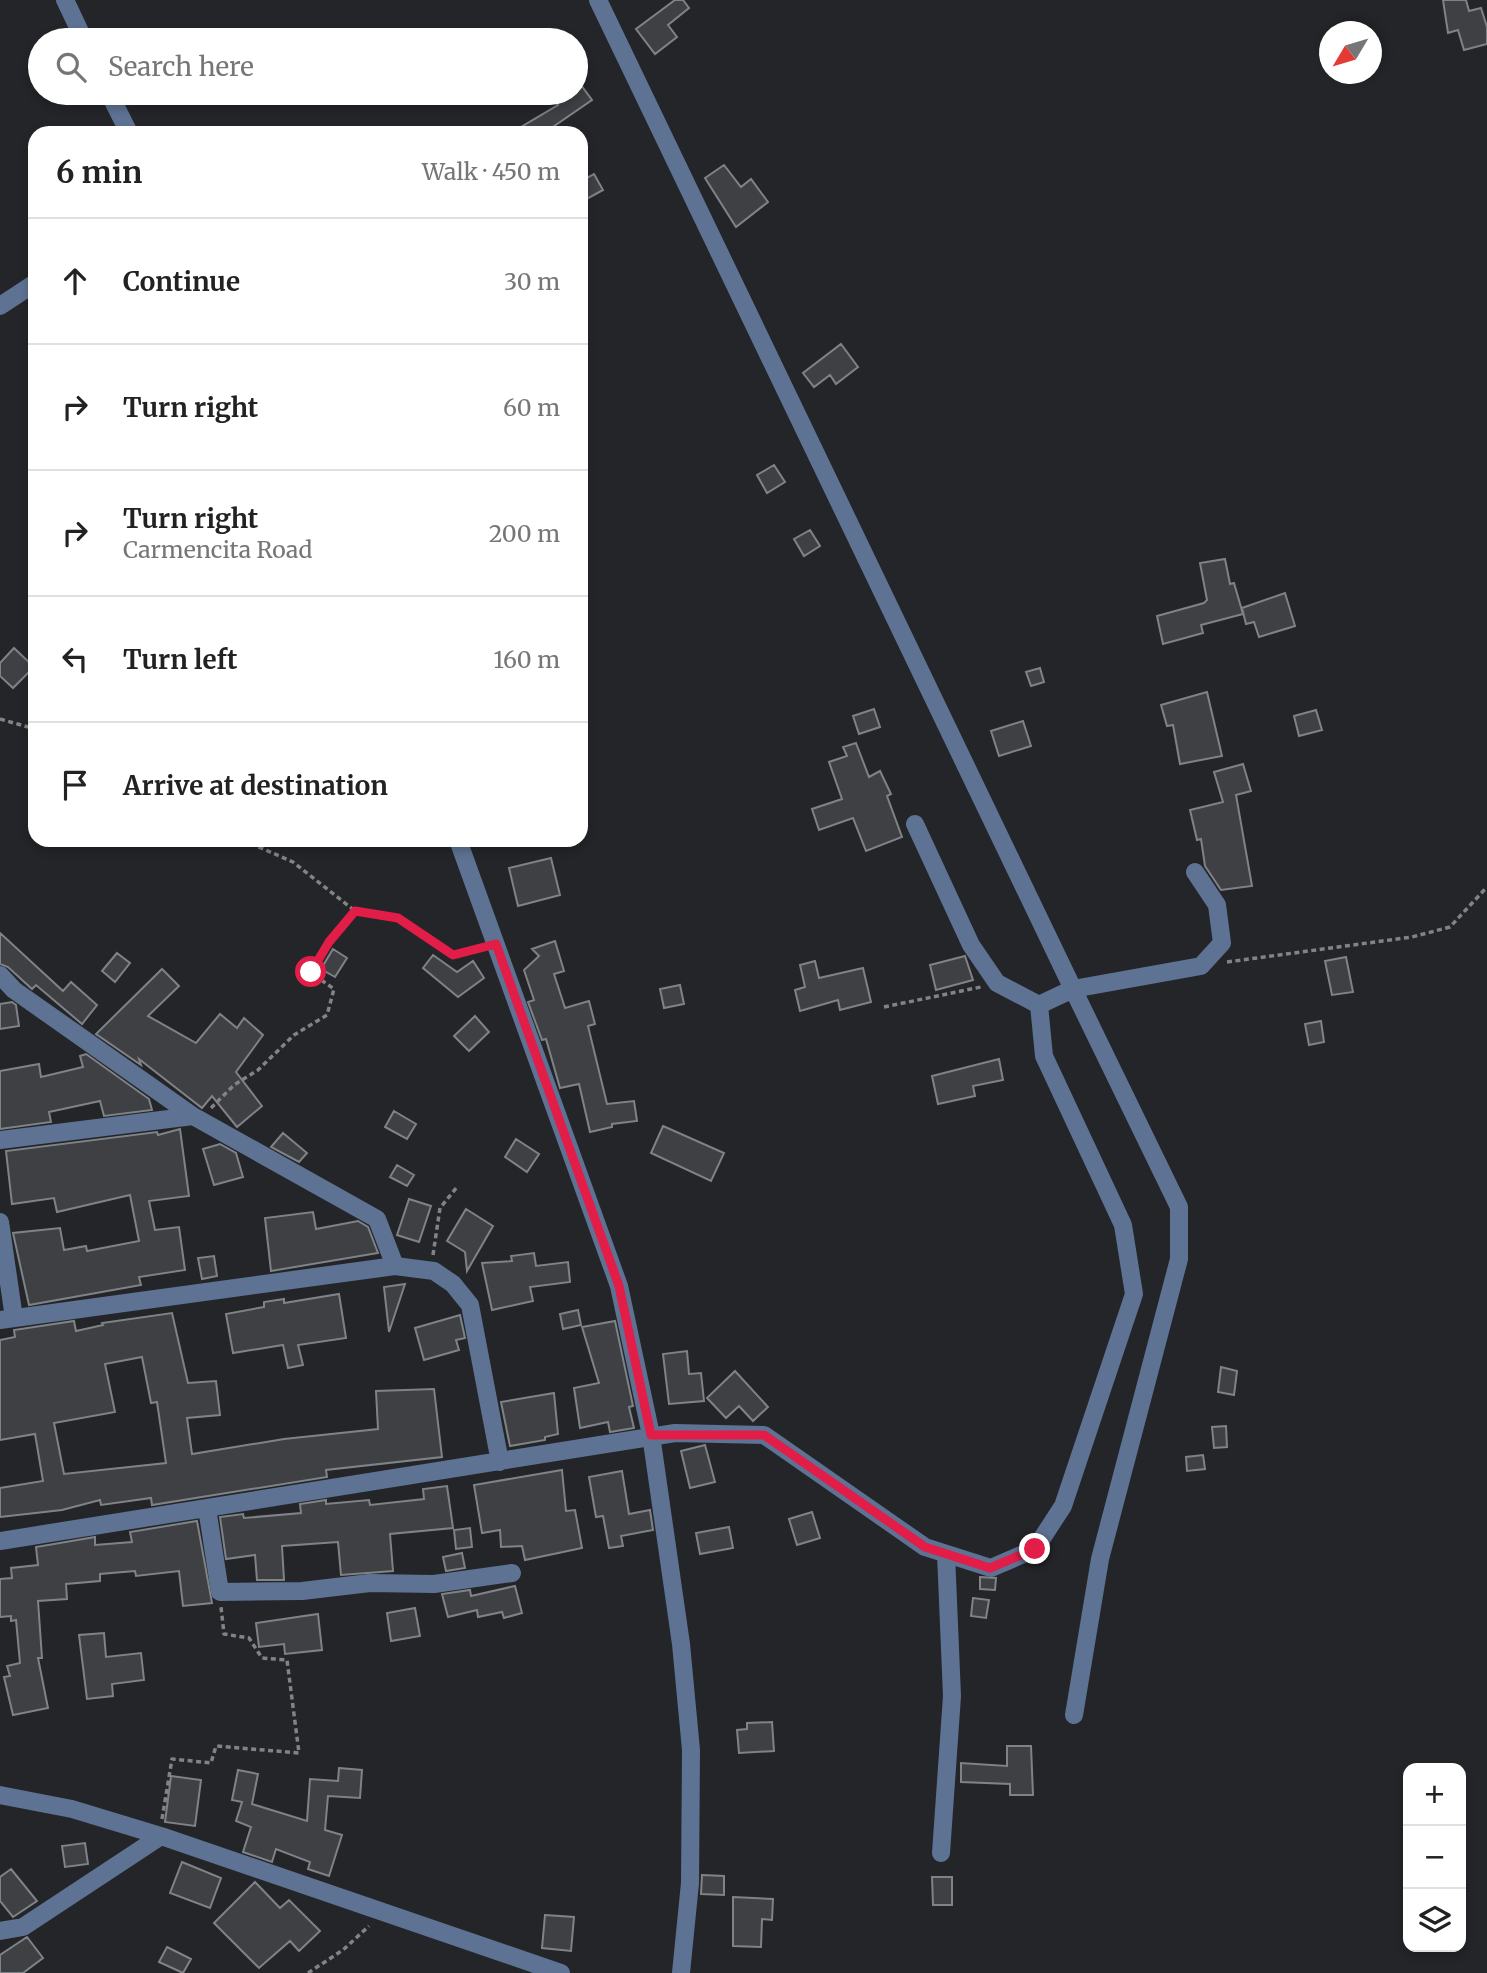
<!DOCTYPE html>
<html lang="en">
<head>
<meta charset="utf-8">
<style>
	body { margin:0; font-family:Merriweather,serif; background:#f2f2f2; color:#222 }
	.controls { position:absolute; right:21px; bottom:21px; display:grid; overflow:hidden; border-radius:14px; box-shadow:0 4px 10px #0003 }
	.controls button { width:63px; height:63px; display:grid; place-items:center; padding:0; border:0; border-bottom:2px solid #e0e0e0; background:#fff; color:#222; font:35px sans-serif }
	.compass { position:absolute; left:1319px; top:21px; width:63px; height:63px; border-radius:50%; background:#fff; box-shadow:0 4px 10px #0003; rotate:232deg }
	.stop { position:absolute; width:21px; height:21px; margin:-16px; border:5px solid #e11d48; border-radius:50%; background:#fff }
	.stop.end { background:#e11d48; border-color:#fff; box-shadow:0 2px 7px #0008 }
	.list { margin:0; padding:0; list-style:none }
	h2 { display:flex; justify-content:space-between; align-items:center; height:91px; margin:0; padding:0 28px; font-size:30px }
	h2 small { font-size:23px; font-weight:400; color:#767676 }
	.list li { display:grid; grid-template-columns:46px 1fr auto; gap:21px; align-items:center; box-sizing:border-box; height:126px; padding:0 28px; border-top:2px solid #e0e0e0 }
	.list b { display:block; font-size:26px; white-space:nowrap }
	.list p { margin:0; font-size:23px; white-space:nowrap; color:#767676 }
	.list em { font-size:23px; font-style:normal; color:#767676 }
	.icon { flex:none; width:38px; height:38px; fill:none; stroke:currentColor; stroke-width:2; stroke-linecap:round; stroke-linejoin:round }
	.map { position:relative; flex:none; width:1487px; height:1973px; overflow:hidden }
	.search { position:absolute; background:#fff; box-shadow:0 4px 10px #0003; left:28px; top:28px; width:560px; height:77px; display:flex; align-items:center; gap:18px; box-sizing:border-box; padding:0 24px; border-radius:38px; color:#767676; font-size:26px }
	.panel { position:absolute; background:#fff; box-shadow:0 4px 10px #0003; left:28px; top:126px; width:560px; height:721px; border-radius:21px }
	.map>svg:first-child { display:block }
	.building { fill:#3e4044; stroke:#7f8286; stroke-width:2; fill-rule:evenodd }
	.lines { fill:none; stroke-linecap:round; stroke-linejoin:round }
	.path { stroke:#818385; stroke-width:3.5; stroke-dasharray:5 3.5; stroke-linecap:butt }
	.minor { stroke:#5e7294; stroke-width:18 }
	.route { stroke:#e11d48; stroke-width:9 }
</style>
</head>
<body>
<div class="map">
<svg width="1487" height="1973" viewBox="0 0 1487 1973">
	<rect width="100%" height="100%" fill="#232528"/>
	<path class="building" d="M675,0H683L689,8L668,25L677,37L655,54L636,29Z
		M1443,0H1466L1469,11L1481,8L1487,27V44L1464,50L1458,30L1448,33Z
		M581,85L592,100L544,133H511L558,105L556,102L570,93H576Z
		M724,165L741,187L751,179L768,202L736,227L705,178Z
		M594,174L603,190L581,202V181Z
		M841,344L858,367L836,384L830,375L814,387L803,373Z
		M774,465L785,482L767,493L757,475Z
		M810,530L820,546L804,556L794,539Z
		M1225,559L1230,584L1234,583L1243,614L1201,625L1203,633L1163,644L1157,616L1204,603L1207,600L1200,563Z
		M1285,593L1295,626L1259,637L1254,622L1246,624L1242,608Z
		M14,648L34,667L13,688L0,676V663Z
		M1040,668L1044,682L1031,686L1026,672Z
		M1207,692L1222,756L1180,764L1173,725L1167,726L1161,705Z
		M874,709L880,727L859,734L853,716Z
		M1316,710L1322,730L1299,736L1294,716Z
		M1023,721L1031,746L999,756L991,731Z
		M856,743L869,777L880,771L891,794L887,796L902,837L866,851L853,818L819,830L812,809L842,799L829,762L847,756L843,747Z
		M1243,764L1251,791L1236,795L1252,886L1221,890L1205,866L1201,839L1197,840L1190,810L1223,802L1214,772Z
		M551,858L560,895L518,906L509,868Z
		M0,933L63,991L71,982L97,1005L82,1024L36,985L32,989L8,967L0,964Z
		M555,941L564,971L554,974L565,1008L589,1001L595,1024L588,1026L607,1104L634,1101L637,1121L612,1124V1127L590,1132L579,1084L560,1088L546,1039L542,1040L528,1002L534,1000L524,970L539,956L532,949Z
		M333,949L347,958L335,977L321,969Z
		M117,953L130,963L115,982L102,971Z
		M433,955L457,972L473,961L484,978L458,997L423,968Z
		M965,956L973,980L936,990L930,965Z
		M1346,957L1353,992L1332,995L1325,961Z
		M815,961L819,978L863,968L871,1002L840,1010L838,1000L800,1011L795,990L805,987L800,965Z
		M162,969L179,986L148,1016L196,1043L220,1014L237,1028L244,1018L263,1035L236,1072L262,1106L237,1127L212,1096L202,1108L139,1059L141,1065L96,1034Z
		M680,985L684,1004L664,1008L660,989Z
		M12,1002L16,1005L19,1026L0,1029V1004Z
		M475,1016L489,1032L469,1051L454,1036Z
		M1321,1021L1324,1042L1309,1045L1305,1024Z
		M86,1054L149,1099L152,1110L104,1116L100,1101L49,1112L51,1122L0,1129V1071L39,1064L41,1077L83,1067L80,1056Z
		M999,1059L1003,1080L973,1086L975,1096L938,1104L932,1076Z
		M394,1111L416,1124L407,1139L385,1127Z
		M663,1126L724,1153L711,1181L651,1153Z
		M180,1129L189,1196L149,1201L155,1230L179,1227L185,1270L139,1277L141,1285L29,1305L13,1233L60,1228L64,1250L86,1246L87,1251L139,1241L130,1195L57,1212L54,1198L12,1204L6,1151L157,1132L158,1135Z
		M283,1133L307,1153L299,1162L271,1147Z
		M516,1139L539,1154L527,1172L505,1157Z
		M220,1144L236,1153L243,1177L214,1185L203,1149Z
		M397,1165L414,1175L407,1186L390,1177Z
		M409,1199L431,1206L419,1242L397,1235Z
		M466,1209L493,1226L467,1271L465,1252L447,1241Z
		M313,1212L316,1229L358,1221L368,1227L378,1253L271,1271L265,1218Z
		M534,1253L536,1266L568,1262L570,1282L530,1287L533,1301L492,1310L482,1263L512,1261L511,1256Z
		M214,1256L217,1276L202,1279L198,1258Z
		M405,1284L389,1332L384,1287Z
		M339,1294L346,1338L298,1345L303,1365L288,1368L283,1345L233,1353L226,1314L264,1307V1302L284,1299V1303Z
		M578,1310L581,1325L563,1329L560,1314Z
		M172,1313L188,1383L216,1381L220,1415L187,1418L192,1454L284,1439L378,1429L376,1391L434,1389L442,1457L326,1470L327,1477L152,1505L151,1498L101,1505L100,1500L62,1510L0,1517V1488L43,1481L35,1434L0,1440V1340L15,1337L14,1330L74,1321L76,1331L103,1325L102,1323ZM142,1357L151,1403L157,1402L166,1463L64,1474L54,1423L115,1412L105,1364Z
		M460,1315L465,1338L456,1340L459,1350L424,1360L415,1328Z
		M615,1321L633,1406L629,1407L634,1428L610,1432L608,1422L580,1428L574,1388L599,1383L582,1327Z
		M687,1351L689,1374L701,1373L704,1401L669,1404L663,1354Z
		M1221,1367L1237,1371L1234,1395L1218,1392Z
		M735,1371L768,1407L753,1421L739,1406L726,1418L707,1398Z
		M554,1393L558,1434L545,1437V1440L510,1446L501,1402Z
		M1226,1426L1227,1447L1214,1448L1212,1427Z
		M705,1445L715,1482L690,1488L681,1451Z
		M1203,1455L1205,1469L1187,1471L1186,1457Z
		M562,1470L566,1511L575,1510L582,1548L525,1560L522,1546L501,1547L500,1530L482,1533L474,1485Z
		M622,1471L629,1514L650,1510L653,1530L621,1536L623,1546L609,1548L603,1516L596,1517L589,1477Z
		M447,1486L453,1528L390,1534L393,1571L341,1575L338,1542L282,1546L284,1580H257L255,1555L226,1559L220,1517L243,1514L244,1518L301,1513L300,1504L326,1500V1504L369,1500L370,1505L424,1499L423,1489Z
		M812,1512L820,1538L797,1545L789,1519Z
		M197,1521L212,1603L183,1606L179,1571L136,1576L135,1571L100,1574V1581L66,1584L67,1599L38,1601L42,1658H38L48,1708L13,1715L4,1677L10,1676L7,1666L20,1663L16,1620L11,1621V1616L0,1617V1579L12,1578L11,1568L38,1565L36,1547L95,1537V1545L132,1542L130,1532Z
		M729,1527L733,1548L700,1554L696,1533Z
		M470,1528L472,1547L456,1549L454,1530Z
		M462,1553L465,1568L446,1571L443,1557Z
		M980,1577L996,1578L995,1590L980,1589Z
		M515,1586L522,1613L504,1618L502,1612L478,1617L477,1610L448,1617L442,1594L470,1590L471,1596Z
		M973,1598L989,1600L986,1618L971,1616Z
		M415,1608L420,1636L391,1641L387,1613Z
		M318,1614L322,1650L285,1654L284,1644L259,1647L256,1623Z
		M104,1633L106,1657L141,1653L144,1680L112,1684L113,1696L87,1699L79,1635Z
		M772,1722L774,1751L739,1753L737,1730L747,1729V1723Z
		M1007,1746H1031L1033,1795H1010V1784L961,1782V1763L1007,1766Z
		M339,1768L362,1770L360,1798L328,1796L325,1830L342,1835L329,1876L308,1869L310,1862L276,1849L272,1862L243,1852L251,1827L236,1821L242,1802L232,1800L238,1770L258,1774L252,1804L307,1821L310,1779L338,1781Z
		M171,1776L201,1780L195,1826L165,1822Z
		M85,1843L88,1864L65,1867L62,1846Z
		M182,1862L221,1878L210,1908L170,1893Z
		M11,1869L37,1901L13,1917L0,1901V1877Z
		M702,1875L724,1876V1895L701,1894Z
		M932,1877H952V1905H933Z
		M255,1882L280,1908L289,1900L320,1931L299,1951L290,1941L259,1968L214,1923Z
		M733,1897L773,1899L772,1920L762,1919L761,1947L733,1946Z
		M545,1915L574,1917L571,1951L542,1948Z
		M27,1937L43,1958L23,1973H0V1955Z
		M167,1947L191,1959L183,1973L159,1962Z"/>
	<g class="lines">
		<path class="path" d="M0,719L35,729
			M243,840L293,862L355,911L398,918L453,955L479,948
			M1227,962L1412,937L1450,927L1487,887
			M884,1007L981,987
			M211,1108L234,1085L258,1070L294,1035L327,1015L334,989L311,973L329,942L355,911
			M433,1255L440,1208L457,1187
			M162,1819L172,1759L211,1763L216,1746L299,1753L287,1660L262,1658L249,1638L224,1634L221,1607
			M308,1973L343,1950L369,1926"/>
		<path class="minor" d="M65,0L84,40
			M109,93L129,133
			M0,306L35,283
			M915,824L971,945L997,983L1039,1005
			M458,840L619,1286L651,1435L681,1644L691,1750L690,1883L681,1973
			M0,975L14,990L193,1116L377,1219L395,1266
			M0,1140L193,1116
			M0,1222L14,1318
			M0,1320L395,1266L434,1271L453,1284L470,1305L500,1462
			M207,1508L220,1592L302,1591L370,1583L434,1584L512,1573
			M0,1541L675,1433L764,1435L925,1547L991,1568L1035,1549L1063,1506L1134,1294L1123,1225L1044,1056L1039,1005L1073,989L598,0
			M1074,1715L1100,1559L1179,1259V1207L1073,989L1201,966L1222,943L1217,905L1195,872
			M0,1795L72,1809L161,1836L561,1973
			M941,1853L952,1696L946,1554
			M0,1931L23,1927L161,1836"/>
	</g>
	<g class="lines">
		<path class="route" d="M311,972L329,942L355,911L398,918L453,955L496,944L619,1286L651,1435H764L925,1547L990,1568L1035,1549"/>
	</g>
</svg>
<div class="controls">
<button>+</button>
<button>−</button>
<button><svg class="icon" aria-label="layers" viewBox="0 0 24 24"><path d="M12 4l9 5-9 5-9-5zM3 14l9 5 9-5"/></svg></button>
</div>
<svg class="compass" viewBox="-18 -18 36 36"><path d="M0-13l5 13h-10z" fill="#e53935"/><path d="M0 13l5-13h-10z" fill="#767676"/></svg>
<div class="stop" style="left:311px;top:972px"></div>
<div class="stop end" style="left:1035px;top:1549px"></div>
<div class="search"><svg class="icon" aria-label="search" viewBox="0 0 24 24"><circle cx="10" cy="10" r="6"/><path d="M15 15l6 6"/></svg>Search here</div>
<section class="panel">
<h2>6 min<small>Walk · 450 m</small></h2>
<ul class="list">
<li><svg class="icon" aria-label="ahead" viewBox="0 0 24 24"><path d="M12 20V5M6 11l6-6 6 6"/></svg><div><b>Continue</b></div><em>30 m</em></li>
<li><svg class="icon" aria-label="right" viewBox="0 0 24 24"><path d="M7 20v-9h11M14 6l5 5-5 5"/></svg><div><b>Turn right</b></div><em>60 m</em></li>
<li><svg class="icon" aria-label="right" viewBox="0 0 24 24"><path d="M7 20v-9h11M14 6l5 5-5 5"/></svg><div><b>Turn right</b><p>Carmencita Road</p></div><em>200 m</em></li>
<li><svg class="icon" aria-label="left" viewBox="0 0 24 24"><path d="M17 20v-9H6M10 6l-5 5 5 5"/></svg><div><b>Turn left</b></div><em>160 m</em></li>
<li><svg class="icon" aria-label="arrive" viewBox="0 0 24 24"><path d="M6 21V4h12l-3 4 3 4H6"/></svg><div><b>Arrive at destination</b></div></li>
</ul>
</section>
</div>
</body>
</html>
